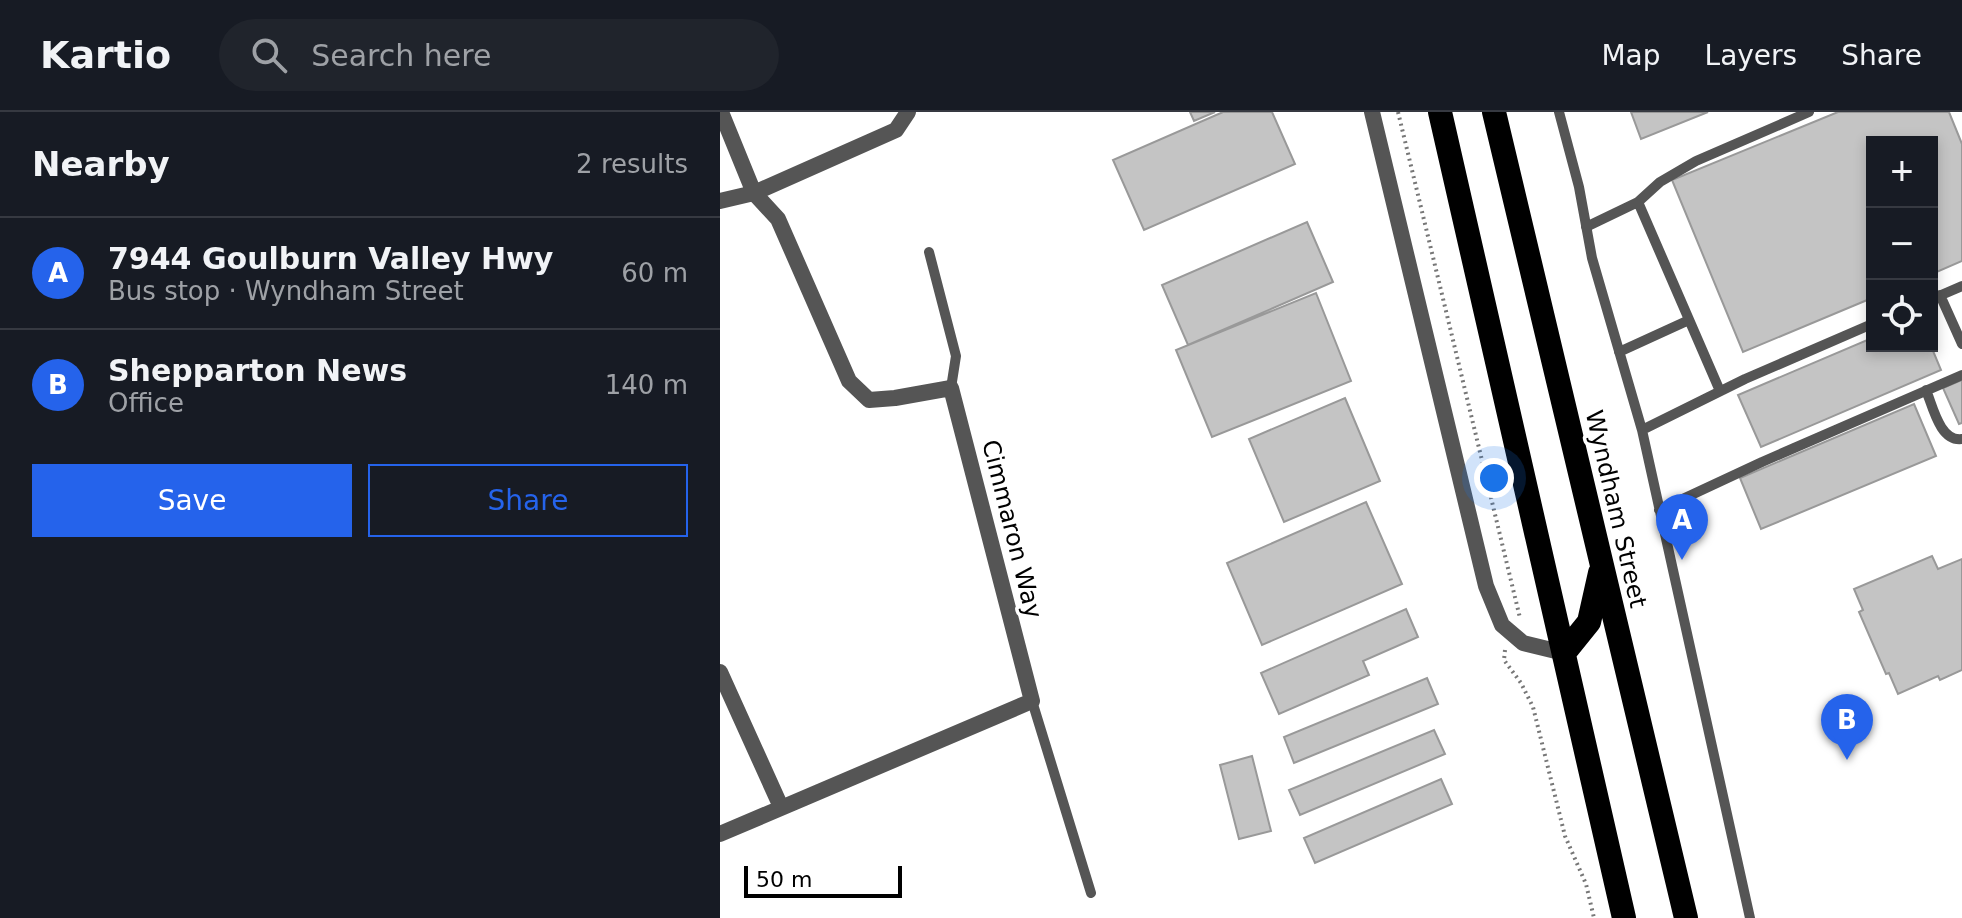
<!DOCTYPE html>
<html lang="en">
<head>
<meta charset="utf-8">
<style>
	body { margin:0; font-family:"DejaVu Sans",sans-serif; background:#20242c; color:#f1f3f6 }
	.controls { position:absolute; right:24px; top:24px; display:grid; overflow:hidden; border-radius:0px; box-shadow:0 4px 12px #0003 }
	.controls button { width:72px; height:72px; display:grid; place-items:center; padding:0; border:0; border-bottom:2px solid #363941; background:#171b24; color:#f1f3f6; font:40px sans-serif }
	.scale { position:absolute; left:24px; bottom:20px; width:158px; box-sizing:border-box; padding-left:8px; border:4px solid #000; border-top:0; font-size:22px; line-height:28px; white-space:nowrap; color:#000; -webkit-text-stroke:6px #fff; paint-order:stroke }
	.you { position:absolute; left:774px; top:366px; width:28px; height:28px; margin:-20px; border:6px solid #fff; border-radius:50%; background:#1a73e8; box-shadow:0 0 0 12px #1a73e833 }
	.badge { display:grid; place-items:center; width:52px; height:52px; border-radius:50%; background:#2563eb; color:#fff; font-size:26px; font-weight:700 }
	.pin { position:absolute; translate:-50% -66px; filter:drop-shadow(0 2px 4px #0008) }
	.pin::after { content:''; position:absolute; top:42px; width:28px; height:24px; background:inherit; clip-path:polygon(0 0,100% 0,50% 100%) }
	.list { margin:0; padding:0; list-style:none }
	h2 { display:flex; justify-content:space-between; align-items:center; height:104px; margin:0; padding:0 32px; font-size:34px }
	h2 small { font-size:26px; font-weight:400; color:#9ea1a6 }
	.list li { display:grid; grid-template-columns:52px 1fr auto; gap:24px; align-items:center; box-sizing:border-box; height:112px; padding:0 32px; border-top:2px solid #363941 }
	.list b { display:block; font-size:30px; white-space:nowrap }
	.list p { margin:0; font-size:26px; white-space:nowrap; color:#9ea1a6 }
	.list em { font-size:26px; font-style:normal; color:#9ea1a6 }
	.actions { display:flex; gap:16px; padding:24px 32px }
	.actions a { flex:1; padding:18px 0; border:2px solid #2563eb; border-radius:0px; text-align:center; font-size:28px; color:#2563eb }
	.actions .main { background:#2563eb; color:#fff }
	.icon { flex:none; width:44px; height:44px; fill:none; stroke:currentColor; stroke-width:2; stroke-linecap:round; stroke-linejoin:round }
	.map { position:relative; flex:none; width:1242px; height:806px; overflow:hidden }
	header { display:flex; align-items:center; gap:48px; box-sizing:border-box; height:112px; padding:0 40px; background:#171b24; border-bottom:2px solid #363941 }
	header strong { font-size:38px }
	nav { display:flex; gap:44px; margin-inline-start:auto; font-size:28px }
	.search { width:560px; height:72px; background:#20242c; display:flex; align-items:center; gap:20px; box-sizing:border-box; padding:0 28px; border-radius:44px; color:#9ea1a6; font-size:30px }
	main { display:flex }
	aside { flex:1; background:#171b24 }
	.map>svg:first-child { display:block }
	.building { fill:#c4c4c4; stroke:#999; stroke-width:2 }
	.lines { fill:none; stroke-linecap:round; stroke-linejoin:round }
	.path { stroke:#777; stroke-width:4; stroke-dasharray:2 4; stroke-linecap:butt }
	.lane { stroke:#555; stroke-width:10 }
	.street { stroke:#555; stroke-width:16 }
	.highway { stroke:#000; stroke-width:24 }
	.labels { text-anchor:middle; dominant-baseline:central; stroke-width:7; stroke-linejoin:round; paint-order:stroke }
	.street-label { font-size:24px; fill:#000; stroke:#fff }
</style>
</head>
<body>
<header>
<strong>Kartio</strong>
<div class="search"><svg class="icon" aria-label="search" viewBox="0 0 24 24"><circle cx="10" cy="10" r="6"/><path d="M15 15l6 6"/></svg>Search here</div>
<nav><a>Map</a><a>Layers</a><a>Share</a></nav>
</header>
<main>
<aside>
<h2>Nearby<small>2 results</small></h2>
<ul class="list">
<li><span class="badge">A</span><div><b>7944 Goulburn Valley Hwy</b><p>Bus stop · Wyndham Street</p></div><em>60 m</em></li>
<li><span class="badge">B</span><div><b>Shepparton News</b><p>Office</p></div><em>140 m</em></li>
</ul>
<div class="actions"><a class="main">Save</a><a>Share</a></div>
</aside>
<div class="map">
<svg width="1242" height="806" viewBox="0 0 1242 806">
	<rect width="100%" height="100%" fill="#fff"/>
	<path class="building" d="M470,0H495L474,9Z
		M503,0H552L575,52L424,118L393,48Z
		M911,0H988L921,27Z
		M1118,0H1229L1242,32V149L1212,162V30H1152V186L1023,240L952,68Z
		M587,110L613,170L468,233L442,173Z
		M596,181L631,269L492,325L456,238Z
		M1152,226V234H1211L1221,258L1041,335L1018,283Z
		M1242,268V311L1239,312L1223,276Z
		M625,286L660,369L564,410L529,327Z
		M1194,292L1216,344L1041,417L1020,366Z
		M646,390L682,472L542,533L507,451Z
		M1212,444L1218,457L1242,447V558L1220,568L1218,564L1178,582L1169,561L1166,562L1139,500L1143,498L1134,477Z
		M686,497L698,525L643,549L649,563L559,602L541,561Z
		M707,566L718,592L574,651L564,625Z
		M714,618L725,642L580,703L569,678Z
		M532,644L551,719L519,727L500,653Z
		M721,667L732,692L595,751L584,726Z"/>
	<g class="lines">
		<path class="path" d="M678,0L800,506
			M785,538L784,548L801,571L813,595L845,724L866,772L874,806"/>
		<path class="lane" d="M839,0L859,75L872,146L922,318L1030,806
			M918,90L1000,279
			M866,115L918,90L940,70L976,49L1089,0
			M209,140L236,244L231,276
			M1220,183L1242,232
			M1212,187L1242,174
			M899,240L969,208
			M1206,278C1213,295 1220,330 1242,327
			M922,318L1025,267L1152,212
			M939,398L1042,350L1242,263
			M312,589L371,781"/>
		<path class="street" d="M1,0L34,81L176,18L188,0
			M652,0L766,474L782,513L803,531L844,541
			M0,89L34,81L58,107L129,269L149,288L175,286L231,276L312,589L0,722
			M0,560L61,695"/>
		<path class="highway" d="M720,0L904,806
			M774,0L966,806
			M844,541L869,510L880,461"/>
	</g>
	<g class="labels">
		<g class="street-label">
			<text transform="translate(896 397) rotate(77)">Wyndham Street</text>
			<text transform="translate(292 417) rotate(76)">Cimmaron Way</text>
		</g>
	</g>
</svg>
<div class="controls">
<button>+</button>
<button>−</button>
<button><svg class="icon" aria-label="locate" viewBox="0 0 24 24"><circle cx="12" cy="12" r="6"/><path d="M12 2v4M12 18v4M2 12h4M18 12h4"/></svg></button>
</div>
<div class="scale">50 m</div>
<div class="you"></div>
<div class="pin badge" style="left:962px;top:448px">A</div>
<div class="pin badge" style="left:1127px;top:648px">B</div>
</div>
</main>
</body>
</html>
